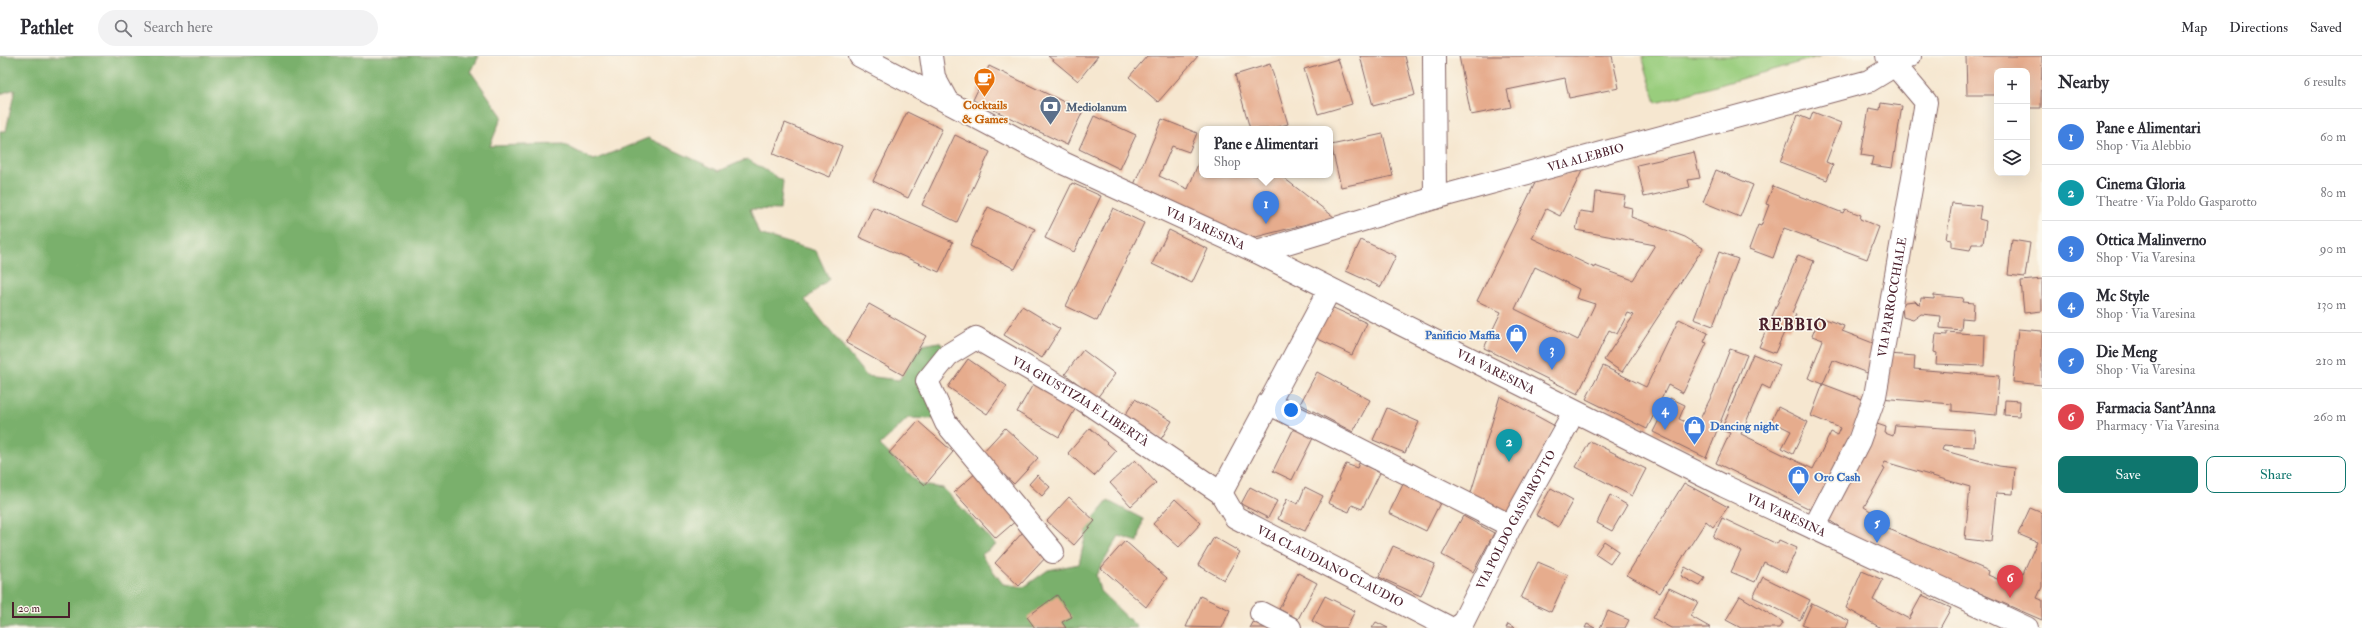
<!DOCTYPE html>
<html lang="en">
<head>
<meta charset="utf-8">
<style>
	body { margin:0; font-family:"IM FELL Double Pica",serif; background:#f2f2f3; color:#2b2b33 }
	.controls { position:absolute; right:12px; top:12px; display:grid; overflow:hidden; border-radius:8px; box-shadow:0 4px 16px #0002 }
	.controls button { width:36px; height:36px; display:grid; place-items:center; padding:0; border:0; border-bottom:1px solid #e1e1e2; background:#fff; color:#2b2b33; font:20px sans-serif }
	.scale { position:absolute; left:12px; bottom:10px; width:58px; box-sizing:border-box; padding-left:4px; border:2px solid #4a1f2b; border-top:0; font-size:11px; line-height:14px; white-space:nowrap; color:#4a1f2b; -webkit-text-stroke:3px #fbf7ec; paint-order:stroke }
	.you { position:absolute; left:1291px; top:354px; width:14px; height:14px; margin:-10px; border:3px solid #fff; border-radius:50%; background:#1a73e8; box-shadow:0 0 0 6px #1a73e833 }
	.badge { display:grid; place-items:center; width:26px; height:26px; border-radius:50%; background:#0f766e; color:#fff; font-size:13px; font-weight:700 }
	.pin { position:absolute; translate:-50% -33px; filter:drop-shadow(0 1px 2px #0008) }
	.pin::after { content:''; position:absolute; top:21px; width:14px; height:12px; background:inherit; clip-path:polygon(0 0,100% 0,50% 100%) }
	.popup { position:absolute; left:1199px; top:70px; width:134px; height:52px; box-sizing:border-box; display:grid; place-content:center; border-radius:8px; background:#fff; filter:drop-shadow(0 1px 3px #0005); font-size:13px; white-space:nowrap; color:#7c7c81 }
	.popup b { font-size:15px; color:#2b2b33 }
	.popup::after { content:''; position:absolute; left:50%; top:100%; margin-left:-8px; border:8px solid transparent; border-top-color:#fff }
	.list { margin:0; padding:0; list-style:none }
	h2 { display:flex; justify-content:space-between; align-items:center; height:52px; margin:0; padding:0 16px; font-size:17px }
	h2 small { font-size:13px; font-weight:400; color:#7c7c81 }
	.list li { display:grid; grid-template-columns:26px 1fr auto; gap:12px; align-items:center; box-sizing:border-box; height:56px; padding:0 16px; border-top:1px solid #e1e1e2 }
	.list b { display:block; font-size:15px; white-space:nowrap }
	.list p { margin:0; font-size:13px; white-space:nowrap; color:#7c7c81 }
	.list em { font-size:13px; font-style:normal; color:#7c7c81 }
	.actions { display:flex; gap:8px; padding:12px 16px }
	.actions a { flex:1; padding:9px 0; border:1px solid #0f766e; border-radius:8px; text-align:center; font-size:14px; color:#0f766e }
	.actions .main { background:#0f766e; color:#fff }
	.icon { flex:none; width:22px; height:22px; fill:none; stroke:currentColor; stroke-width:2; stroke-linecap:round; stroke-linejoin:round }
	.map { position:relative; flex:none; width:2042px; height:572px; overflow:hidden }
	header { display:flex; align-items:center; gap:24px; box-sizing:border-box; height:56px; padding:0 20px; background:#fff; border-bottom:1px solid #e1e1e2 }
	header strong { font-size:19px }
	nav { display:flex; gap:22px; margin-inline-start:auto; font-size:14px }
	.search { width:280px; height:36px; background:#f2f2f3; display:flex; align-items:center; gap:10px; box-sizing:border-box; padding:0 14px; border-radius:22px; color:#7c7c81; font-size:15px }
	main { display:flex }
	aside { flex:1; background:#fff }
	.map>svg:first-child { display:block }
	.green { fill:#99cd7d; stroke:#727654 }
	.forest { fill:#7ab06c; stroke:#62684c }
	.building { fill:#e6ac8d; fill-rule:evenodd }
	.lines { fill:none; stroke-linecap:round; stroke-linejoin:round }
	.minor-casing { stroke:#866565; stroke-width:24 }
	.primary-casing { stroke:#866565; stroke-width:24 }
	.minor { stroke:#fff; stroke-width:22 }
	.primary { stroke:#fff; stroke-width:22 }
	.labels { text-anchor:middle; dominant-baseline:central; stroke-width:3.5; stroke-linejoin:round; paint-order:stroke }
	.food-label { font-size:12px; font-weight:bold; fill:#c56008; stroke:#fbf7ec }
	.service-label { font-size:12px; font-weight:bold; fill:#4e5e75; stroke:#fbf7ec; text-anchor:start }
	.street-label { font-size:12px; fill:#4a1f2b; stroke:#fbf7ec }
	.shop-label { font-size:12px; font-weight:bold; fill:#366cbe; stroke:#fbf7ec; text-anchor:start }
	.district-label { font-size:16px; font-weight:bold; letter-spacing:1px; fill:#4a1f2b; stroke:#fbf7ec }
</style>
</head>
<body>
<header>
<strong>Pathlet</strong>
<div class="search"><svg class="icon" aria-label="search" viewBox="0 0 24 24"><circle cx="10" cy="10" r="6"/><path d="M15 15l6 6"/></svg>Search here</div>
<nav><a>Map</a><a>Directions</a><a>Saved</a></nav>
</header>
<main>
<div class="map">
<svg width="2042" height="572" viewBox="0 0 2042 572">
	<rect width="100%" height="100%" fill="#fbf7ec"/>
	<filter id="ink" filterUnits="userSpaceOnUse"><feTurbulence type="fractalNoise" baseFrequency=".025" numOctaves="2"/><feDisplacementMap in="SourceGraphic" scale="8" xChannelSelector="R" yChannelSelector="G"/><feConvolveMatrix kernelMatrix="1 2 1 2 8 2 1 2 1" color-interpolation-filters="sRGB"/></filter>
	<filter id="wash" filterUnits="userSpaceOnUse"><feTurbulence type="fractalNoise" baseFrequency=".012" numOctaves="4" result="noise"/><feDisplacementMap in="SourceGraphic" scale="16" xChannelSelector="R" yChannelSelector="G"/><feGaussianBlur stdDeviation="0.9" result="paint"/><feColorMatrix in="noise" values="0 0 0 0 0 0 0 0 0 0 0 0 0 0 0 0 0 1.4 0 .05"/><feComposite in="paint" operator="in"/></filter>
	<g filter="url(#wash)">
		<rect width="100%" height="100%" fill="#f6e7d0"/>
		<path class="green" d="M1642,0H1821L1656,47Z"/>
		<path class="forest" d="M0,0H479L471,16L502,60L490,90L563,88L594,104L648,82L719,115L747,103L783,125L780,154L750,153L759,178L816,195L829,223L805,244L866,320L899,324L922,289L939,286L949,295L932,326L934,363L908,362L880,389L921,429L943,432L996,489L981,499L1003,528L1024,531L1048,514L1079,508L1088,469L1108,445L1143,463L1138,486L1119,480L1096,519L1100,535L1138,572H0V75H6L15,33L0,38Z"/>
		<g id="blocks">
			<path class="building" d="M1048,0H1098L1078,25Z
				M1147,0H1198L1158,46L1129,21Z
				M1360,0H1405L1415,39L1373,50Z
				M1459,0H1612L1619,32L1569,42L1565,22L1507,34L1511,51L1471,59Z
				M1966,0H2042L2041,52H2027V15H1997V39H1967Z
				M1338,3L1352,48L1318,58L1304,13Z
				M1270,8L1288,68L1271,73H1250L1235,19Z
				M989,10L1083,55L1067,89L973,44Z
				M1881,47L1902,50L1892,112L1871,109L1873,101L1861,99L1869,52L1880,54Z
				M907,56L942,73L908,142L873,125Z
				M1813,56L1841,67L1826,106L1833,109L1827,124L1780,106L1798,59L1810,64Z
				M1094,60L1136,79L1120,113L1079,93Z
				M1162,63L1197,77L1189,96L1172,90L1159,120L1188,133L1202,98V119H1280L1334,161L1248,183L1133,131Z
				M785,67L842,90L830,121L773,98Z
				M1383,78L1393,120L1341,131L1331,89Z
				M955,79L990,96L957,166L922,149Z
				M1694,96L1700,122L1688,124L1690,131L1644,141L1637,109Z
				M1716,114L1753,129L1740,161L1703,146Z
				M1582,115L1560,160L1546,153L1532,182L1595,212V210L1633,224L1655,189L1576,174L1580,155L1594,157L1596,136L1625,140L1623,150L1632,152L1631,161L1685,181L1703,192L1622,316L1604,304L1634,259L1628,257L1617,278L1609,274L1578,338L1484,292L1501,256L1477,245L1537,123ZM1535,211L1579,233L1576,242L1595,248L1578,284L1515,253Z
				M1072,127L1101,140L1074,196L1045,182Z
				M1773,130L1843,157L1845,153L1861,159L1860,163L1879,171L1867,203L1784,172L1773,202L1749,193L1758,169L1761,170L1769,149L1766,148Z
				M1952,147L1981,150L1979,163L1986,165L1983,188H1972L1970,194L1951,191V184L1946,183Z
				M873,151L953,186L939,216L859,181Z
				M988,151L1035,173L1015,213L970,190Z
				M1113,152L1144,167L1097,265L1066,250Z
				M1169,174L1208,193L1192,227L1152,208Z
				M1361,184L1396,200L1381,231L1346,215Z
				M2012,184L2030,187L2025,221L2008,219Z
				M1719,196L1738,203L1713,270L1694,263Z
				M1798,199L1814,205L1792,257L1796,258L1790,273L1786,272L1775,297L1759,291Z
				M2042,223V255L2024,257L2021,225Z
				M1934,239L1963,242L1962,246L1974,247L1973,263L1962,262L1961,274L1940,272L1941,260L1921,258L1913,264L1903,261L1902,251L1905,246L1915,245L1920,250L1921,242L1934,243Z
				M869,248L926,280L903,319L846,287Z
				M1022,250L1060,273L1042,302L1004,279Z
				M1329,250L1367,267L1352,299L1314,281Z
				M1820,261L1844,270L1842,275L1878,289L1870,318L1833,304L1823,328L1808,322L1823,284L1812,280Z
				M1679,263L1708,277L1704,286L1707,287L1683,337L1668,329L1647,373L1586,343L1603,310L1646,331Z
				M2018,273L2042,275V329L2013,326Z
				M1947,276L1985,279L1984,310L1936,308L1937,297L1934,296L1936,278L1947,279Z
				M1730,293L1747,299L1706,402L1653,376L1670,342L1685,349L1679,363L1696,371L1713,337Z
				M1083,294L1115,318L1097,342L1065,318Z
				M1753,298L1780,309L1770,333L1762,329L1741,378L1813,413L1831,376L1837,379L1840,372L1811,360L1823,328L1865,344L1831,427L1814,455L1716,407L1730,377L1721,374Z
				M1889,298L1915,300L1914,313L1999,320L1996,359L1952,355V348L1880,342Z
				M968,303L1007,330L987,358L948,331Z
				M1317,316L1370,344L1353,376L1300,348Z
				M1035,325L1077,350L1059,381L1017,356Z
				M1500,340L1555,370L1510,465L1469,443Z
				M1135,343L1172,365L1161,383L1124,361Z
				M2005,344L2020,345L2019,360L2004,359Z
				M1778,351L1808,366L1793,398L1782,392L1791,375L1771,365Z
				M1387,352L1419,366L1405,397L1373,384Z
				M918,365L953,396L925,429L889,397Z
				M1296,368L1315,378L1292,424L1273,415Z
				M1877,368L1886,371L1885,377L1893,380L1895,369L1975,374L1974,391L1944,389L1942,394L1999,410L2015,412L2013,438L1996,437L1991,486L1965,483L1970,431L1885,406L1882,412L1885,413L1864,451L1877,459L1872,466L1989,515L1988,519L2004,526L2011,511L2023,517L2037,486L2018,478L2030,452L2042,457V531L2037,542L2042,544V564L1860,485L1826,462Z
				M1005,372L1038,402L1014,428L981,398Z
				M1090,372L1116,395L1094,420L1068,397Z
				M1590,385L1646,413L1632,440L1576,411Z
				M1135,404L1156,427L1131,450L1110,427Z
				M1359,407L1380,417L1362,453L1352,449L1349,456L1328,447L1346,408L1357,412Z
				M977,416L1018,463L996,482L954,436Z
				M1037,419L1050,431L1042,440L1029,428Z
				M1407,420L1444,439L1426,475L1389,457Z
				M1684,427L1728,451L1713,471L1706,465L1660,537L1627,519Z
				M1250,431L1277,445L1268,462L1241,448Z
				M1305,431L1323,440L1305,475L1278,463L1287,443L1298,448Z
				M1551,432L1573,444L1558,471L1536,459Z
				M1610,439L1627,449L1612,475L1597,467Z
				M1069,441L1095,465L1074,489L1047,465Z
				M1175,443L1201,467L1179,491L1153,468Z
				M1463,460L1494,477L1473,516L1442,499Z
				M1722,462L1777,488L1779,484L1797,492L1786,517L1764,506L1755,526L1731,516L1741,495L1713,481Z
				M1023,476L1048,499L1019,530L995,507Z
				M1214,481L1240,496L1224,524L1198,509Z
				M1125,485L1167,522L1146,551L1101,512Z
				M1604,485L1619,495L1610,508L1595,498Z
				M1393,490L1435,508L1421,540L1379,521Z
				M1538,506L1568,519L1551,556L1521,542Z
				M1685,511L1705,522L1700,530L1681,520Z
				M1862,515L1883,524L1873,544L1909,563L1922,539L1951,552L1940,572H1881L1846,552Z
				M1298,517L1317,527L1298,563L1279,553Z
				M1763,521L1810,544L1800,564L1753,541Z
				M1669,532L1698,546L1690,560L1711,572H1671L1653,562Z
				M1057,539L1072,561L1062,566L1066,572H1035L1027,561Z
				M1200,540L1230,554L1222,572L1186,571Z
				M1325,540L1355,555L1346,572H1325L1312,565Z
				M1740,540L1783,566L1779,572H1741L1726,564Z
				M1812,547L1849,565L1846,572H1809L1802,569Z
				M1608,555L1629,564L1625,572H1600Z
				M1255,563L1272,572H1250Z
				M1376,566L1388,572H1372Z
				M1508,568L1515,572H1506Z
				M1587,568L1595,572H1585Z"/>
		</g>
	</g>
	<g filter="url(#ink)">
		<use href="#blocks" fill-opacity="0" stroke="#866565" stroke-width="1"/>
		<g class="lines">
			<defs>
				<g id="minor">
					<path d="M1434,0L1435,142"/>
					<path id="s1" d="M1257,196L1435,142L1869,25L1910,0"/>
					<path d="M1268,347L1511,470"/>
					<path d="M1221,437L1330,233"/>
					<path id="s2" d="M1814,472L1859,385L1875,340L1926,46L1887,0"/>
					<path id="s3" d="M1053,496L946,367L927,325L948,299L976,282L1083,344L1221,437L1235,461L1450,572"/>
					<path d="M1261,557L1290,572"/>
					<path id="s4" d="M1460,572L1511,470L1574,356"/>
				</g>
				<g id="primary">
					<path id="s5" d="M860,0L1063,107L1257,196L1724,430L2027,572"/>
					<path d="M931,0L934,21L947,45"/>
				</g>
			</defs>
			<use href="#minor" class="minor-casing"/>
			<use href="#primary" class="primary-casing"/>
			<use href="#minor" class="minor"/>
			<use href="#primary" class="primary"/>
		</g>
	</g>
	<defs>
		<symbol id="cafe-pin" viewBox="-11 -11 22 30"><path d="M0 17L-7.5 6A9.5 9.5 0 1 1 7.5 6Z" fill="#e8710a" stroke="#fbf7ec"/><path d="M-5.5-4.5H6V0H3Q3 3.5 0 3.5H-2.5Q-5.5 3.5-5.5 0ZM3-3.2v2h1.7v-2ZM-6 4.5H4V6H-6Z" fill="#fff"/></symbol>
		<symbol id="bank-pin" viewBox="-11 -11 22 30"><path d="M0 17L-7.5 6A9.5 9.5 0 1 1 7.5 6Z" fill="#5c6f8a" stroke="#fbf7ec"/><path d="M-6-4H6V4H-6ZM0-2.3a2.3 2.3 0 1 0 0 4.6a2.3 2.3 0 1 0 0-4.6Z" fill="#fff"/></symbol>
		<symbol id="shop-pin" viewBox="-11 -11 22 30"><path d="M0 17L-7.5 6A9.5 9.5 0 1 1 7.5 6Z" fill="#3f7fe0" stroke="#fbf7ec"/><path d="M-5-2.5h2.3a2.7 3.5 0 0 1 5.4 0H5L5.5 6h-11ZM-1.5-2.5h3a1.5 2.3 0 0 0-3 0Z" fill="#fff"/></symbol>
	</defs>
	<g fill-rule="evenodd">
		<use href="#cafe-pin" x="972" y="10" width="25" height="34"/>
		<use href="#bank-pin" x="1038" y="38" width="25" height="34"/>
		<use href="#shop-pin" x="1504" y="266" width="25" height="34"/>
		<use href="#shop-pin" x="1682" y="358" width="25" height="34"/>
		<use href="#shop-pin" x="1786" y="408" width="25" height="34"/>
	</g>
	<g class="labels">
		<g class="food-label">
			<text x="985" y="49">Cocktails<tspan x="985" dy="14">&amp; Games</tspan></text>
		</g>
		<g class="service-label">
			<text x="1066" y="51">Mediolanum</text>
		</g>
		<g class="street-label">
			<text stroke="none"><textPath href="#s1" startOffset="342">VIA ALEBBIO</textPath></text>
			<text stroke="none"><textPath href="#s5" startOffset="386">VIA VARESINA</textPath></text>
			<text stroke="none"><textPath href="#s2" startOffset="246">VIA PARROCCHIALE</textPath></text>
			<text stroke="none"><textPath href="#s5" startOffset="710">VIA VARESINA</textPath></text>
			<text stroke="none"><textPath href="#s3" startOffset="402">VIA GIUSTIZIA E LIBERTÀ</textPath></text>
			<text stroke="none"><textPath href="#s5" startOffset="1034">VIA VARESINA</textPath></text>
			<text stroke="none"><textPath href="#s4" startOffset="122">VIA POLDO GASPAROTTO</textPath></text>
			<text stroke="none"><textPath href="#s3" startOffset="705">VIA CLAUDIANO CLAUDIO</textPath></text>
		</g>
		<g class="shop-label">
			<text x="1500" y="279" text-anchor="end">Panificio Maffia</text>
			<text x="1710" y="370">Dancing night</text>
			<text x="1814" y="421">Oro Cash</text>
		</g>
		<g class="district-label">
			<text x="1793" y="269">REBBIO</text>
		</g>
	</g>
</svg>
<div class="controls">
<button>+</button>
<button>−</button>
<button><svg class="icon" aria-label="layers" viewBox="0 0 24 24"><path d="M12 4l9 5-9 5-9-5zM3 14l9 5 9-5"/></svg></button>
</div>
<div class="scale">20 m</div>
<div class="you"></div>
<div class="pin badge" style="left:1266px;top:168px;background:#3f7fe0">1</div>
<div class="popup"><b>Pane e Alimentari</b>Shop</div>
<div class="pin badge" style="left:1509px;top:406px;background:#0f9aa8">2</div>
<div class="pin badge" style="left:1552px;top:314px;background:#3f7fe0">3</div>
<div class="pin badge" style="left:1665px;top:374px;background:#3f7fe0">4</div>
<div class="pin badge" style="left:1877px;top:487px;background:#3f7fe0">5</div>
<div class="pin badge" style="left:2010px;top:542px;background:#e0444e">6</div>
</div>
<aside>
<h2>Nearby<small>6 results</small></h2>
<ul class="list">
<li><span class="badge" style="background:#3f7fe0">1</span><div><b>Pane e Alimentari</b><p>Shop · Via Alebbio</p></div><em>60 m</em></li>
<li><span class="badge" style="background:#0f9aa8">2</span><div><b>Cinema Gloria</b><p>Theatre · Via Poldo Gasparotto</p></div><em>80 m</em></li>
<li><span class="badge" style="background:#3f7fe0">3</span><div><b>Ottica Malinverno</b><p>Shop · Via Varesina</p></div><em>90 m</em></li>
<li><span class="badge" style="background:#3f7fe0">4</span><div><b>Mc Style</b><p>Shop · Via Varesina</p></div><em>130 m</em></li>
<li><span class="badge" style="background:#3f7fe0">5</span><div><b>Die Meng</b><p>Shop · Via Varesina</p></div><em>210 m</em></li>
<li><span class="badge" style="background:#e0444e">6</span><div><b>Farmacia Sant'Anna</b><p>Pharmacy · Via Varesina</p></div><em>260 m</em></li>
</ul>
<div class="actions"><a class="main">Save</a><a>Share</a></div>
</aside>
</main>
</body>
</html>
